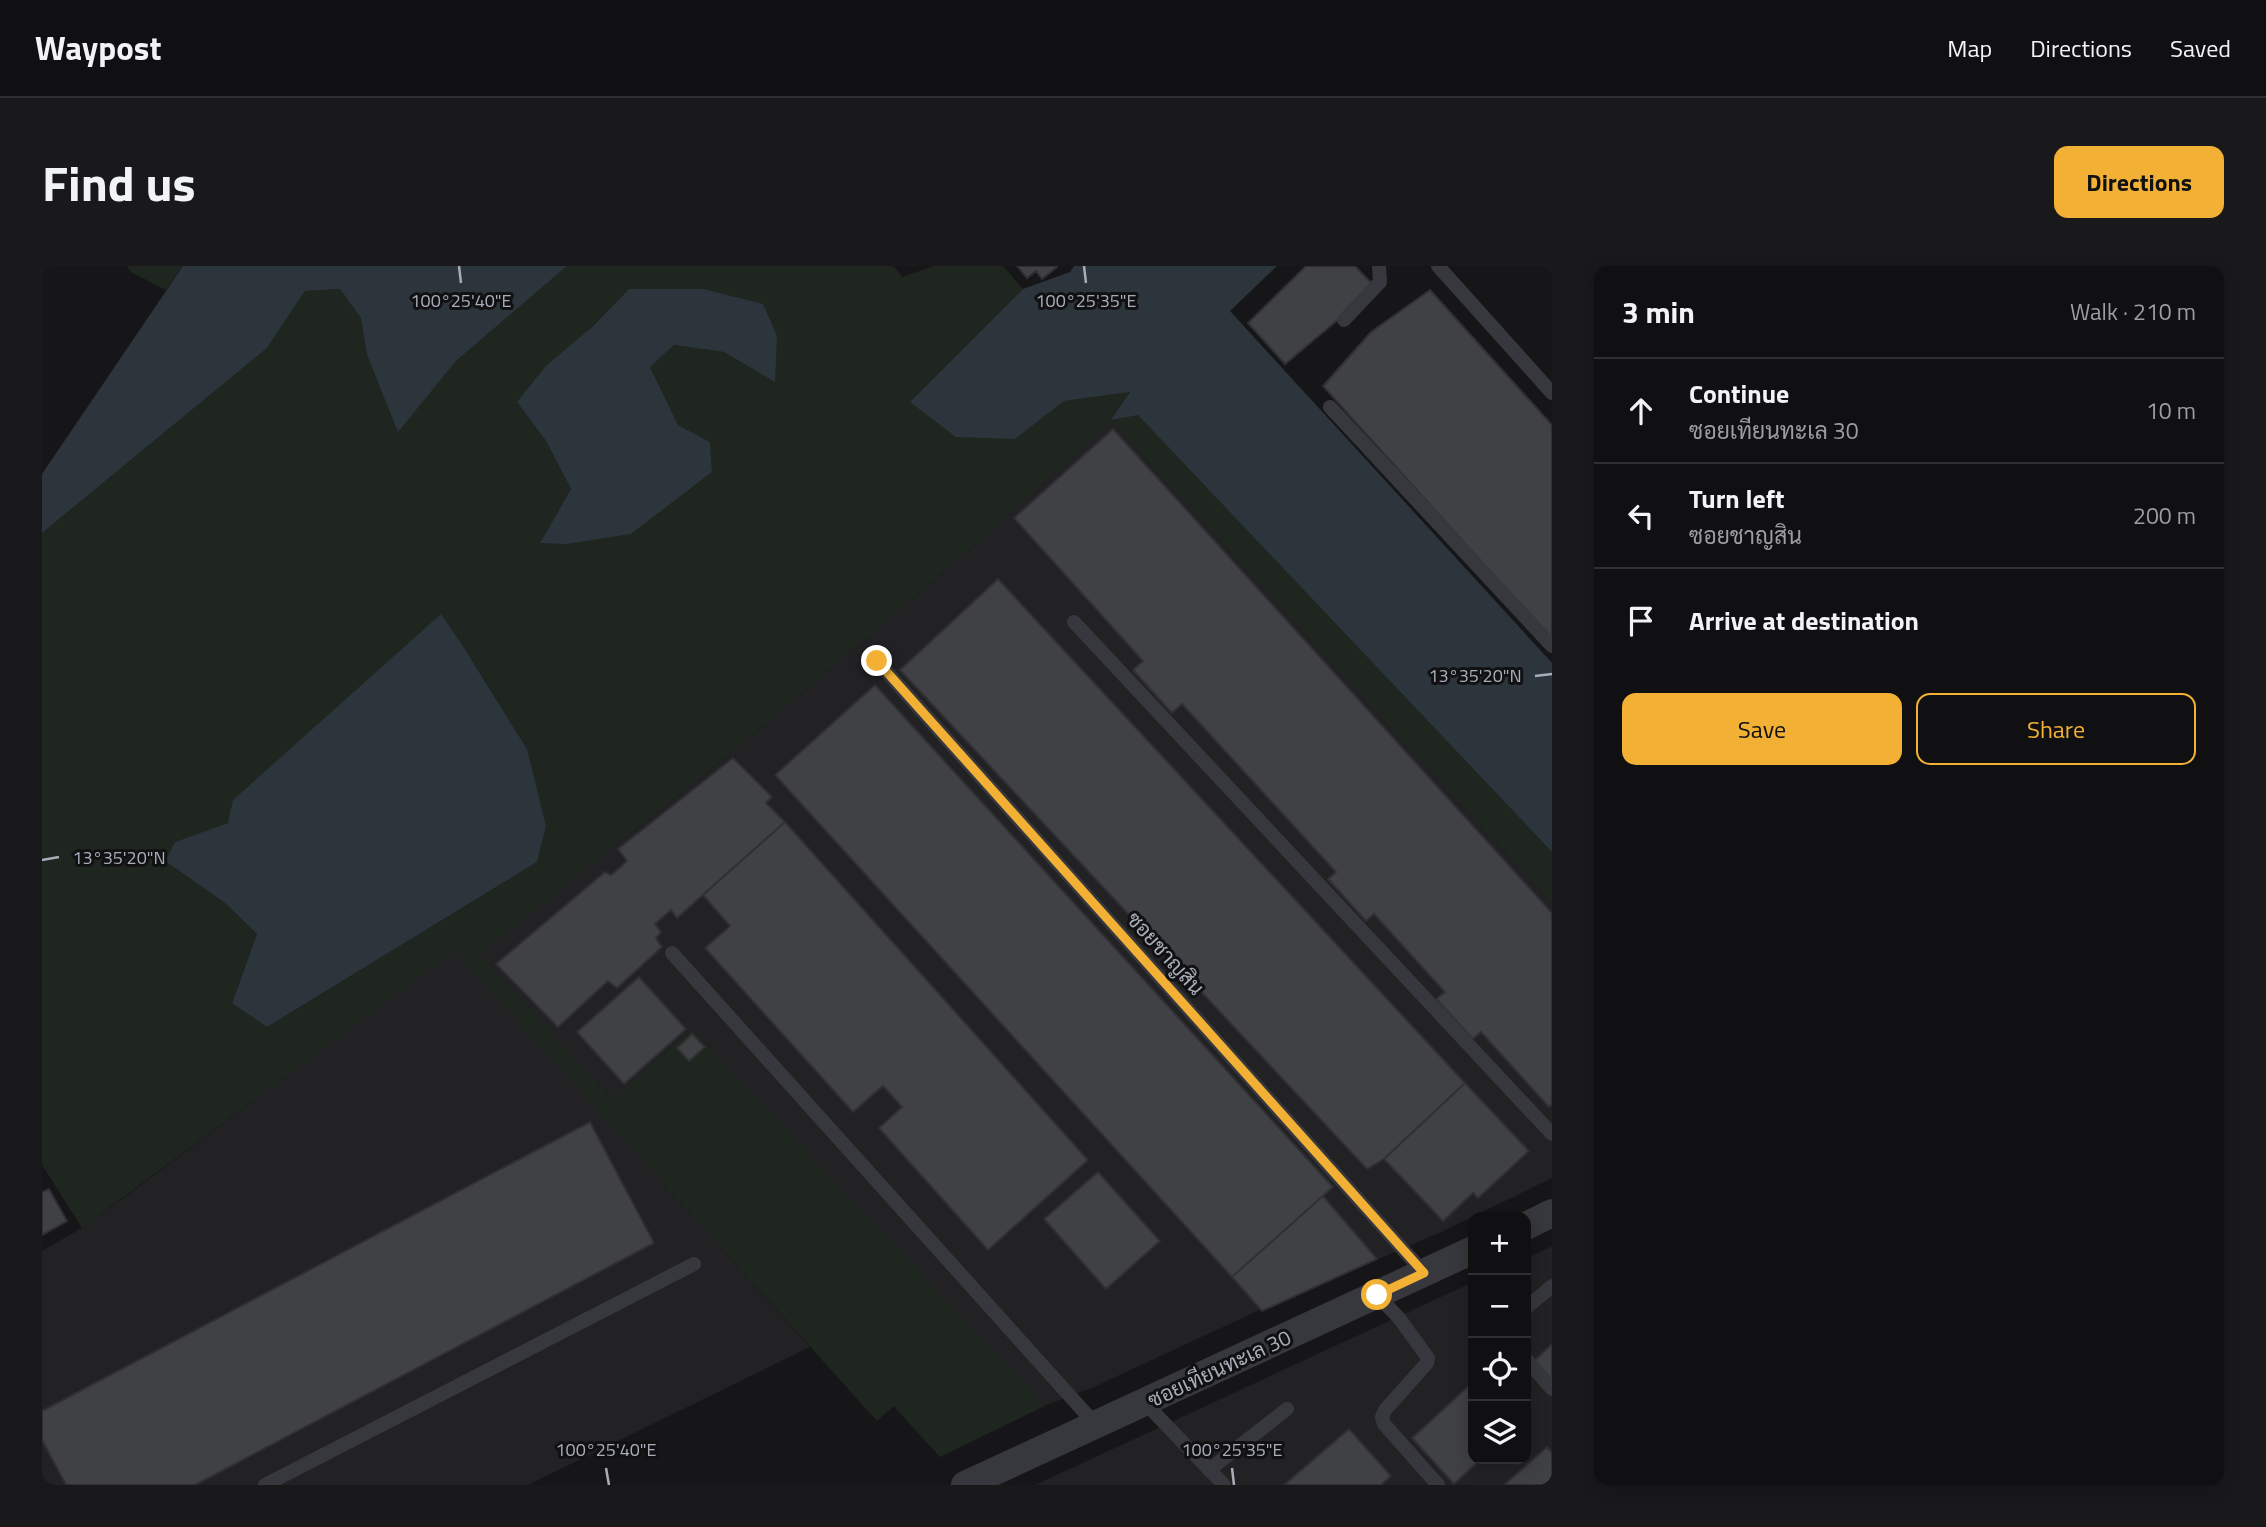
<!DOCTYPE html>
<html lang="en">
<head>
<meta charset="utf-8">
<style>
	body { margin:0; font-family:"Titillium Web",Sarabun,sans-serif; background:#19191b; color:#f1f3f6 }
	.controls { position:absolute; right:21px; bottom:21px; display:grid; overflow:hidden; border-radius:14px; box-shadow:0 4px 18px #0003 }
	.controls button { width:63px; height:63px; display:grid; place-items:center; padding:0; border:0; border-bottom:2px solid #303032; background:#101012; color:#f1f3f6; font:35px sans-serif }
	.stop { position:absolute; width:21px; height:21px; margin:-16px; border:5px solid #f2b134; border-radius:50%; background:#fff }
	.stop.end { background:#f2b134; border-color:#fff; box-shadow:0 2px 7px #0008 }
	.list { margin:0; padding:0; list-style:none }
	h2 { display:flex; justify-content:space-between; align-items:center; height:91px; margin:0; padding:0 28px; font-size:30px }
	h2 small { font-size:23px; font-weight:400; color:#9c9d9f }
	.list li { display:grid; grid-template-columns:46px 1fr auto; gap:21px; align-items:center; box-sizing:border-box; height:105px; padding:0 28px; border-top:2px solid #303032 }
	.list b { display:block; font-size:26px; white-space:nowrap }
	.list p { margin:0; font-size:23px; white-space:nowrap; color:#9c9d9f }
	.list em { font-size:23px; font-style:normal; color:#9c9d9f }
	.actions { display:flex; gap:14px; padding:21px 28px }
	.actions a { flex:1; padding:16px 0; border:2px solid #f2b134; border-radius:14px; text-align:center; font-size:24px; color:#f2b134 }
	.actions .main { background:#f2b134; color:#111 }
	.icon { flex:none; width:38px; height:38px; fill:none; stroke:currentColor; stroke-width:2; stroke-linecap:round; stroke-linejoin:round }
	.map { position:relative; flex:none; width:1510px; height:1219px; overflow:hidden; border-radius:14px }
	header { display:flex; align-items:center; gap:42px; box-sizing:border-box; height:98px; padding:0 35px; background:#101012; border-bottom:2px solid #303032 }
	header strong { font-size:33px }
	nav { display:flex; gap:38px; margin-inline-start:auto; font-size:24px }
	.intro { display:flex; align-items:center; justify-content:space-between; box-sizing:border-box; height:168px; padding:0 42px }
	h1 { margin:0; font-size:49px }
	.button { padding:18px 32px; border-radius:14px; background:#f2b134; color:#111; font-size:24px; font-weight:700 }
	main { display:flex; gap:42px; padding:0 42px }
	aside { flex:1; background:#101012; border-radius:14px; box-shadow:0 4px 18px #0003 }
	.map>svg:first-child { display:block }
	.built { fill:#222225 }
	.green { fill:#1e261f; fill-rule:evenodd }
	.water { fill:#2c353c }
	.building { fill:#404145; stroke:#303034; stroke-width:2 }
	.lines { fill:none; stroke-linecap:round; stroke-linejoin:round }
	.lane { stroke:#37383d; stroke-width:14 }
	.street { stroke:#37383d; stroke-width:28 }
	.route { stroke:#f2b134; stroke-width:9 }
	.ticks { fill:none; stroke:#a8adb8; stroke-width:2.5 }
	.labels { text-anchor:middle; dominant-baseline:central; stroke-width:6; stroke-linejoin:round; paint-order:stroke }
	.street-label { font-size:21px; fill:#a8adb8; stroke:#111113 }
	.ticks-label { font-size:18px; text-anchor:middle; fill:#a8adb8; stroke:#111113; stroke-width:6; stroke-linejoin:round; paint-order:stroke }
</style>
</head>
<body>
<header>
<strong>Waypost</strong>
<nav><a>Map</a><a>Directions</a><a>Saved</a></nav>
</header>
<div class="intro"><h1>Find us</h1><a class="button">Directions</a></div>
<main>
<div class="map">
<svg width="1510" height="1219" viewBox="0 0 1510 1219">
	<rect width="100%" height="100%" fill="#161618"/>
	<path class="built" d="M1069,154L1510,638V912L1399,966L1211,1047L1052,1121L991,1144L898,1191L437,688L695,482L940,273Z
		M412,684L768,1081L486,1219H0V985L40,962L96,921Z
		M1510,980V1219H993L1431,1016V1193H1484V993Z"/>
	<path class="green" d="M85,0H141L124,24L89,6Z
		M525,0H852L860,11L892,0H961L981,23L868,136L972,173L1022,135L1088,126L1070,154L1096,148L1510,586V638L1069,155L940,273L695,482L438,688L570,833L650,763L1003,1140L898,1191L852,1140L835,1155L412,685L40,962L0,899V267L225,82L263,25L298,23L319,52L325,89L356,165L414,95ZM587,23L732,115L682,86L632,79L608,101L636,159L668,176L670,206L589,268L498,277L529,223L504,175L475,136ZM399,348L419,377L485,483L495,596L225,761L190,736L215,668L183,637L123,595L133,576L187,557Z"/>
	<path class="water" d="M141,0H525L414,95L356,166L325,89L319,52L298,23L263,25L225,82L0,267V208Z
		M1032,0H1235L1188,45L1510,397V586L1096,149L1069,154L1088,126L1022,135L973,173L914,171L868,136L981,23L1028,6Z
		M587,23H661L721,38L735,70L733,116L682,86L632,79L608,101L636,159L668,176L670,206L589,268L524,278L498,277L529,223L504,175L475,136L504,100L550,61Z
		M399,348L419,377L485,483L504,560L495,596L225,761L190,737L215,668L183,637L123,595L133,576L186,557L191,534Z"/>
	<path class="building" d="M975,0H1014L1015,1L1000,13L994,5L985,12Z
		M1264,0H1313L1334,22L1243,98L1206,57Z
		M1388,24L1510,159V374L1281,120L1329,66Z
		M1071,163L1510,647V838L1507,841L1439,766L1431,773L1394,733L1403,726L1332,648L1324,655L1286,613L1294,606L1140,438L1130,447L1091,404L1101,395L972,252Z
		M956,313L1423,817L1342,893L1325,903L858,404Z
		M833,419L1291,921L1190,1011L733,509Z
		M691,492L730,531L724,537L743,556L635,652L629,644L613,658L619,666L614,672L620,681L575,722L566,715L516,761L454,698L563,606L569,609L585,595L576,583Z
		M743,556L1046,894L946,984L837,862L860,841L841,820L811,846L663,682L688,660L661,629Z
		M597,711L644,763L582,818L535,766Z
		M650,768L663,781L647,795L635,782Z
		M1423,817L1487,885L1436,932L1431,927L1401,955L1342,893Z
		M548,856L612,977L153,1219H24L0,1174V1145Z
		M1056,906L1118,975L1064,1023L1002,953Z
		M7,923L25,955L0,969V926Z
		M1281,930L1335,993L1220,1045L1190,1011Z
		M1510,1078V1114L1492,1095Z
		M1431,1116V1193H1439L1412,1218L1370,1172Z
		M1307,1163L1349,1210L1339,1219H1242Z
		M1505,1181L1510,1187V1219H1462Z"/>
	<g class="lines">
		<path class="lane" d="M1396,0L1510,127
			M1302,54L1338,16L1337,0
			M1288,141L1510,380
			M1032,356L1510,868
			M835,395L1382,1007
			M630,687L1054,1159
			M1335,1029L1357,1052L1386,1092L1385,1097L1343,1144L1340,1151L1342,1158L1396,1219
			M1484,1042L1510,1020
			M1484,1093L1510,1123
			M1103,1137L1182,1219
			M1167,1204L1245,1143
			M223,1219L652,998"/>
		<path class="street" d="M1484,960L1510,947
			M923,1219L1431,984"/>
	</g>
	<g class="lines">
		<path class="route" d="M835,395L1382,1007L1335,1029"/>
	</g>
	<path class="ticks" d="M417,0L419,17M1042,0L1044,17M1493,410L1510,408M0,594L17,591M564,1202L567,1219M1190,1202L1192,1219"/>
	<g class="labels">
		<g class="street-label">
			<text transform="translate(1124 687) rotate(48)">ซอยชาญสิน</text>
			<text transform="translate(1177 1102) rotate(-25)">ซอยเทียนทะเล 30</text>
		</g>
	</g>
	<g class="ticks-label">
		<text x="419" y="41">100°25'40"E</text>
		<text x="1044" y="41">100°25'35"E</text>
		<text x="1433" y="416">13°35'20"N</text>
		<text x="77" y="598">13°35'20"N</text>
		<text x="564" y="1190">100°25'40"E</text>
		<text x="1190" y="1190">100°25'35"E</text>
	</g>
</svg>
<div class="controls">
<button>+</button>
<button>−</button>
<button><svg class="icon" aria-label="locate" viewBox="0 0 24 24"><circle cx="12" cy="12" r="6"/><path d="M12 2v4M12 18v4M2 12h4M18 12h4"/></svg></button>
<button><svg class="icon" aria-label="layers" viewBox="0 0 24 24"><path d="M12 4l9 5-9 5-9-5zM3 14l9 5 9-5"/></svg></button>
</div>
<div class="stop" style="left:1335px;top:1029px"></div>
<div class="stop end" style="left:835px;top:395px"></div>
</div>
<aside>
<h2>3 min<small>Walk · 210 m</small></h2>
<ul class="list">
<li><svg class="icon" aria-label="ahead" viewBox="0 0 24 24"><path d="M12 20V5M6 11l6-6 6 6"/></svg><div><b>Continue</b><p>ซอยเทียนทะเล 30</p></div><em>10 m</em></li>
<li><svg class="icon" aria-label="left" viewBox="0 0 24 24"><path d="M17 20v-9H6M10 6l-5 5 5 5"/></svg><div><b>Turn left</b><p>ซอยชาญสิน</p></div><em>200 m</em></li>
<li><svg class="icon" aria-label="arrive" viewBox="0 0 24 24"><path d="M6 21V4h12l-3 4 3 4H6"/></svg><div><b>Arrive at destination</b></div></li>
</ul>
<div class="actions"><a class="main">Save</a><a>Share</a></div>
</aside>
</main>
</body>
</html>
